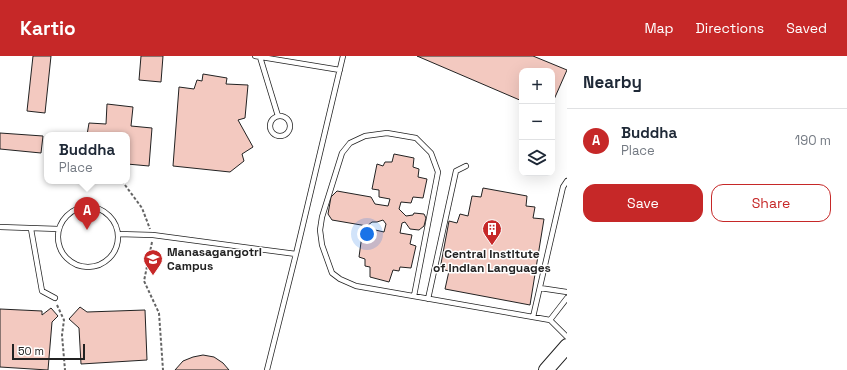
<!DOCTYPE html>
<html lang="en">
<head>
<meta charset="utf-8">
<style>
	body { margin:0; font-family:"Space Grotesk",sans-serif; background:#f2f2f3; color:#1f2937 }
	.controls { position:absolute; right:12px; top:12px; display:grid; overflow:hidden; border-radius:8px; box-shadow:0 4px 16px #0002 }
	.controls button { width:36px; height:36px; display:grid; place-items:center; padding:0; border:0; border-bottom:1px solid #e0e1e3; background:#fff; color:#1f2937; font:20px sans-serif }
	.scale { position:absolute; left:12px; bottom:10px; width:73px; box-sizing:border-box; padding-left:4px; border:2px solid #222; border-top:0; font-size:11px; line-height:14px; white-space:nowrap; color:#222; -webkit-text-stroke:3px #fff; paint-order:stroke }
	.you { position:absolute; left:367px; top:178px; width:14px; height:14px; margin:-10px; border:3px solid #fff; border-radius:50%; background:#1a73e8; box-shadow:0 0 0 6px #1a73e833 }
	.badge { display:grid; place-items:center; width:26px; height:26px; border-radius:50%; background:#c62828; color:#fff; font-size:13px; font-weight:700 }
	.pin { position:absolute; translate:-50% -33px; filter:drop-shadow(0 1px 2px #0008) }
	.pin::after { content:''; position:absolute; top:21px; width:14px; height:12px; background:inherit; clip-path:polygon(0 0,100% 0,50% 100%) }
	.popup { position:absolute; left:44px; top:76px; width:86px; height:52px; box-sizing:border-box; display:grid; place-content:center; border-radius:8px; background:#fff; filter:drop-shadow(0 1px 3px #0005); font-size:13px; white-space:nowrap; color:#747a83 }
	.popup b { font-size:15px; color:#1f2937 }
	.popup::after { content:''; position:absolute; left:50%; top:100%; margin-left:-8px; border:8px solid transparent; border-top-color:#fff }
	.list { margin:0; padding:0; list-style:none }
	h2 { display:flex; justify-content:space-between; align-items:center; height:52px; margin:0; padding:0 16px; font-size:17px }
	h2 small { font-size:13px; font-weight:400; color:#747a83 }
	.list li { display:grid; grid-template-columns:26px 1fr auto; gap:12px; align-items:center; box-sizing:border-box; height:64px; padding:0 16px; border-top:1px solid #e0e1e3 }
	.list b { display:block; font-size:15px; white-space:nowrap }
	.list p { margin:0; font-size:13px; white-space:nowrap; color:#747a83 }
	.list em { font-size:13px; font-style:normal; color:#747a83 }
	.actions { display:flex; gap:8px; padding:12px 16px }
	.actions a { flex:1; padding:9px 0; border:1px solid #c62828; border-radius:12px; text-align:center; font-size:14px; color:#c62828 }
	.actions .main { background:#c62828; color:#fff }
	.icon { flex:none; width:22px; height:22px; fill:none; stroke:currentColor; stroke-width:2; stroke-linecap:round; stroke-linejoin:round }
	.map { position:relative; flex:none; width:567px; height:314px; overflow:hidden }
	header { display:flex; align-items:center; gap:24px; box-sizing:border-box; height:56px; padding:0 20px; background:#c62828; color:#fff }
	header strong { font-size:19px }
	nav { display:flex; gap:22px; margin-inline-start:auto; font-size:14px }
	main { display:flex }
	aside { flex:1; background:#fff }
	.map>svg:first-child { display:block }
	.building { fill:#f3c9c0; stroke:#222 }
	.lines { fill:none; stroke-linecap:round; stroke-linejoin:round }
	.lane-casing { stroke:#222; stroke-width:6 }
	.primary-casing { stroke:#222; stroke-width:16 }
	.path { stroke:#646464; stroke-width:2; stroke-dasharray:3 2; stroke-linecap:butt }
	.lane { stroke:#fff; stroke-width:4.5 }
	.primary { stroke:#fff; stroke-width:14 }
	.labels { text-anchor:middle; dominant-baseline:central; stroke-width:3; stroke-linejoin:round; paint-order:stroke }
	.poi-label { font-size:12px; font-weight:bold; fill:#222; stroke:#fff; text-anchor:start }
</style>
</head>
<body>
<header>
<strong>Kartio</strong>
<nav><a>Map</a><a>Directions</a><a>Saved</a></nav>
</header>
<main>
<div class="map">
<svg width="567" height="314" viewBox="0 0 567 314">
	<rect width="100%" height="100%" fill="#fff"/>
	<path class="building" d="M33,0H51L45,57L27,55Z
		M141,0H163L161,26L139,24Z
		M417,0H533L567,14L552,48V15H522V45Z
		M203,18L227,22L226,28L248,29L245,62L238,64L253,91L242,98L244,105L230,116L173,110L179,31L194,33L197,24L202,25Z
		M107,48L133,51L131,70L152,72L149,110L127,108V79H87L89,67L106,68Z
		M0,77L43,80L41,97L0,93Z
		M394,98L414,102L413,111L419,113L418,121L427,123L423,142L413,141L411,147L401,146L399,153L406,160L413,159L414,157L424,158L426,162L424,170L419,174L410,173L405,166L402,167L400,177L412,179L410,188L416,190L411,212L400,211L399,215L393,214L389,226L370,221V211L365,210V203L359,201L362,179L369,180L371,173L384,176L386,168L383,164L377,166H372L367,170L332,164L328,158L331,141L337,135L371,141L375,148L388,150L390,143L379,141V134L372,133L377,108L383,110L385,106H392Z
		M483,132L527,140L526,150L535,151L533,162L544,163L530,249L445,233L449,215L440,213L449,165L457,167L460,158L468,160L472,140L481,141Z
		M80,251L87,256L145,254L147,304L81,308L79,272L69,263Z
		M51,252L58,260L52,266L48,314L0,311V253L42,255V259Z
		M203,299L214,301L223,307L229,314H175L183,305L193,301Z"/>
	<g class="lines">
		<defs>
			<path id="lane" d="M255,0L340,14
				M260,1L278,60
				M270 70a10 10 0 1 1 20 0a10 10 0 1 1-20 0Z
				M58 181a30 30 0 1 1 60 0a30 30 0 1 1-60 0Z
				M0,171L59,173
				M31,173L42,235L55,242
				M118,178L153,179L296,198L267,314
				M296,198L343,0
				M540,232L567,236
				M414,240L438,116L431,97L416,82L387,77L365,80L350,87L342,97L322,161L320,174L322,189L332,217L340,223L356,230L550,264L567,281
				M428,243L456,115L466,110
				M533,261L563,131L567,125
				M550,264L567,242"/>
			<path id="primary" d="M546,314L567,290"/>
		</defs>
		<use href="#lane" class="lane-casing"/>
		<use href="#primary" class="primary-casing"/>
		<path class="path" d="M122,125L142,152L150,173
			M152,186L144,225L159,257L163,314
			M57,249L64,264L62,279L65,314"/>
		<use href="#lane" class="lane"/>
		<use href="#primary" class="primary"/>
	</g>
	<defs>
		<symbol id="building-pin" viewBox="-11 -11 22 30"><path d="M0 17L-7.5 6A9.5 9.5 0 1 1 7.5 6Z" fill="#c62828" stroke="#fff"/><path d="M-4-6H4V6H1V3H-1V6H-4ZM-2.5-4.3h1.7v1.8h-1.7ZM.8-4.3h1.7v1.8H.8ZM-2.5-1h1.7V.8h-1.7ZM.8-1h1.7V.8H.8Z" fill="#fff"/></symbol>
		<symbol id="university-pin" viewBox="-11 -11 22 30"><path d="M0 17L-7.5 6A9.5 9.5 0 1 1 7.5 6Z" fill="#c62828" stroke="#fff"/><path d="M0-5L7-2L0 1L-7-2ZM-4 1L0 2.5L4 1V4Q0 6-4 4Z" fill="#fff"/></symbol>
	</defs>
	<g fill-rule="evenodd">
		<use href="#building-pin" x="481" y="162" width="22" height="30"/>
		<use href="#university-pin" x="142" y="192" width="22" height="30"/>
	</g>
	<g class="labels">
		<g class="poi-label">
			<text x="167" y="196">Manasagangotri<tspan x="167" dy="14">Campus</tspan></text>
			<text x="492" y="198" text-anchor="middle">Central Institute<tspan x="492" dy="14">of Indian Languages</tspan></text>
		</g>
	</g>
</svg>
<div class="controls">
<button>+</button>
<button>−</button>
<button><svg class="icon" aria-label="layers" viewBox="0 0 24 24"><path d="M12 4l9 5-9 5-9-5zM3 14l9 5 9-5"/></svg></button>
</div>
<div class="scale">50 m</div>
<div class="you"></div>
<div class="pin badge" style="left:87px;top:174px">A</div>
<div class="popup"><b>Buddha</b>Place</div>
</div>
<aside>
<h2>Nearby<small></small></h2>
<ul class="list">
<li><span class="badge">A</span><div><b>Buddha</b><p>Place</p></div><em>190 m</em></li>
</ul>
<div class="actions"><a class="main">Save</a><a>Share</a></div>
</aside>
</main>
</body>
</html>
